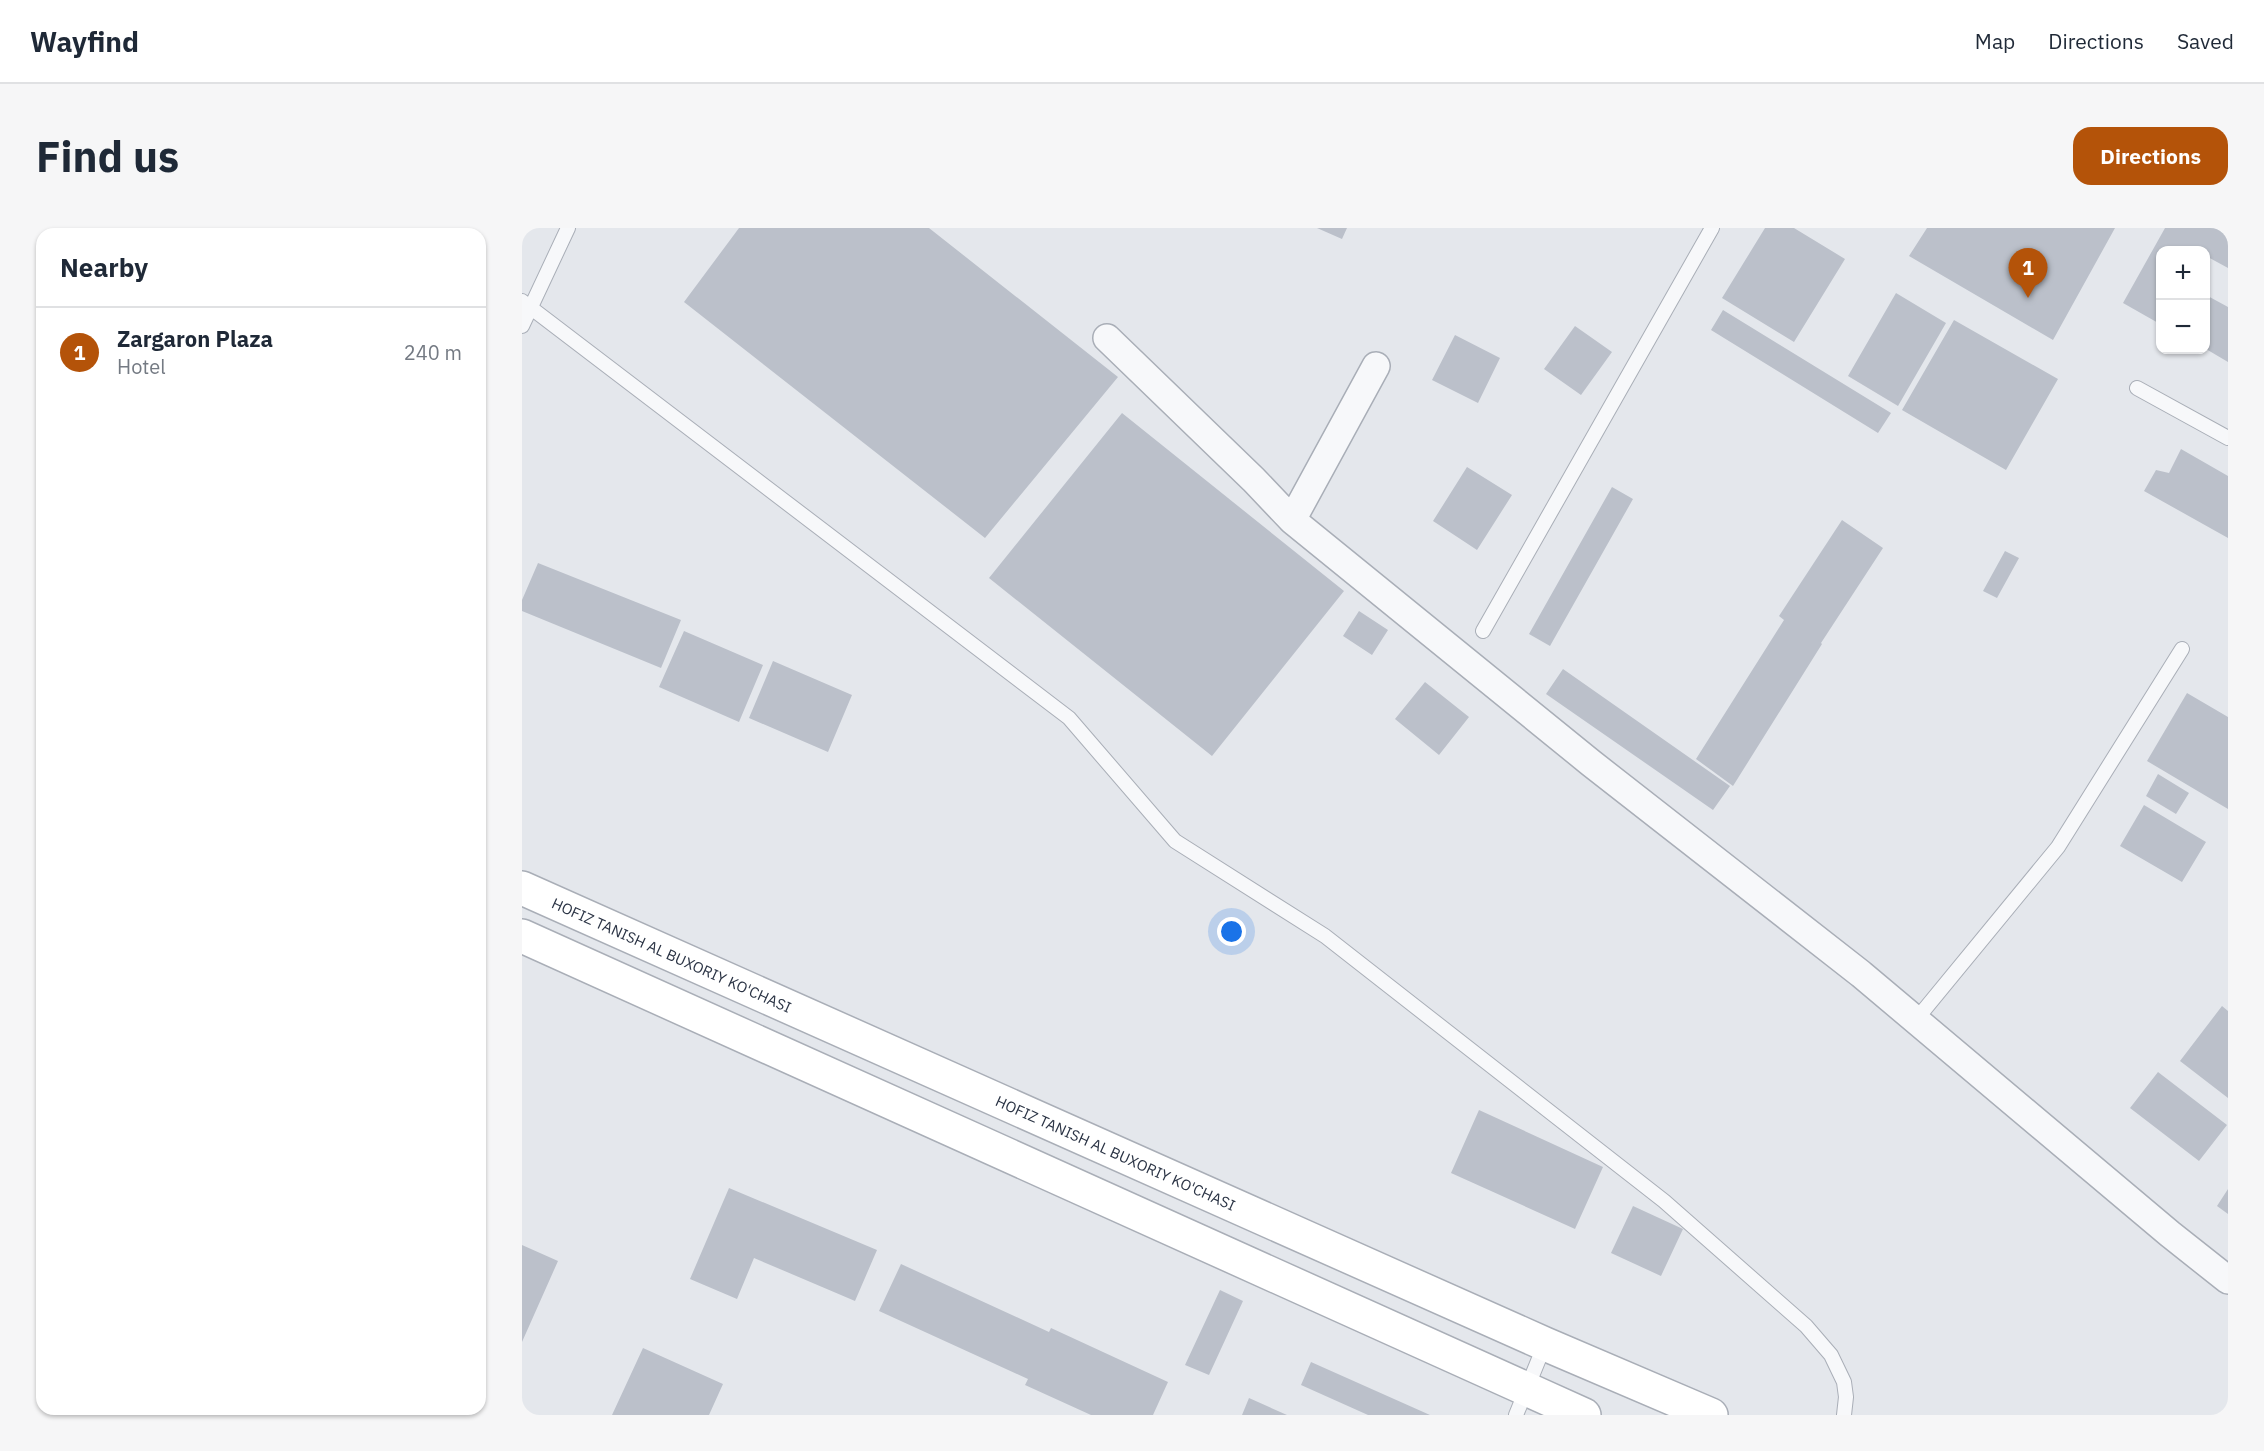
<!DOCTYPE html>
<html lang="en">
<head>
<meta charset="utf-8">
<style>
	body { margin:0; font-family:"IBM Plex Sans",sans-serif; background:#f6f6f7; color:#1f2937 }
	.controls { position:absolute; right:18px; top:18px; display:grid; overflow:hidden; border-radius:12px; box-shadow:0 2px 4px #0004 }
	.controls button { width:54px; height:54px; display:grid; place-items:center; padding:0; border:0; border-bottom:2px solid #e0e1e3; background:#fff; color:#1f2937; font:30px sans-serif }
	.you { position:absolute; left:710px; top:704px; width:21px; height:21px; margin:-15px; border:4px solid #fff; border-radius:50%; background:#1a73e8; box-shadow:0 0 0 9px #1a73e833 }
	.badge { display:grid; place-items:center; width:39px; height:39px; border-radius:50%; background:#b45309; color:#fff; font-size:20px; font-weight:700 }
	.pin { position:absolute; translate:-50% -50px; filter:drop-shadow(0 2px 3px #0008) }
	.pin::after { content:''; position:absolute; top:32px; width:21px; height:18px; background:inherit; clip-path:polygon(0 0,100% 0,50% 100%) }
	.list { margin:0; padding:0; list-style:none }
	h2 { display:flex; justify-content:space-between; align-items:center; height:78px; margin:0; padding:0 24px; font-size:26px }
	h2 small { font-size:20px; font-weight:400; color:#747a83 }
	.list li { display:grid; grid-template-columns:39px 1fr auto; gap:18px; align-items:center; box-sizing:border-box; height:90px; padding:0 24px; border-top:2px solid #e0e1e3 }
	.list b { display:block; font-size:22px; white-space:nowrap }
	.list p { margin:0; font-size:20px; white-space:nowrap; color:#747a83 }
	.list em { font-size:20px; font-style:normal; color:#747a83 }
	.map { position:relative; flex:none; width:1706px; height:1187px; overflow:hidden; border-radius:18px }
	header { display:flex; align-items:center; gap:36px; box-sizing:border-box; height:84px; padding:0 30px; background:#fff; border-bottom:2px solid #e0e1e3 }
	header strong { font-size:28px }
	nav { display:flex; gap:33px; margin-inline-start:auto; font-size:21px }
	.intro { display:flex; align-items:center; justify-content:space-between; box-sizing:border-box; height:144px; padding:0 36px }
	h1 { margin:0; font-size:42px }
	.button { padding:15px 27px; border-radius:18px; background:#b45309; color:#fff; font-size:21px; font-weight:700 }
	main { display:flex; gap:36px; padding:0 36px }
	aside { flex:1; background:#fff; border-radius:18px; box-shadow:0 2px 4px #0004 }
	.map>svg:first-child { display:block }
	.building { fill:#bbc0ca }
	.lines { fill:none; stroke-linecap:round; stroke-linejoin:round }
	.lane-casing { stroke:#a9aeb7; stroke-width:16 }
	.street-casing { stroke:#a9aeb7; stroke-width:30 }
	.secondary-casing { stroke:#a9aeb7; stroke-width:36 }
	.lane { stroke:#f7f8fa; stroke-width:14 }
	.street { stroke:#f7f8fa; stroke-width:27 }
	.secondary { stroke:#fff; stroke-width:33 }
	.labels { text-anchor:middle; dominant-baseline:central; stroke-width:5; stroke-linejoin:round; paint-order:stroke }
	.street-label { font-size:15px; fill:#2b3445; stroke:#f4f6f9 }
</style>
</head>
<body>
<header>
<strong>Wayfind</strong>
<nav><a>Map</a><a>Directions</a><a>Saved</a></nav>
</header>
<div class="intro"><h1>Find us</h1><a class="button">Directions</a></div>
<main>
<aside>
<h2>Nearby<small></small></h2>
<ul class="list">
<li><span class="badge">1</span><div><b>Zargaron Plaza</b><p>Hotel</p></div><em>240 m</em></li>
</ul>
</aside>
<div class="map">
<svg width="1706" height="1187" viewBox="0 0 1706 1187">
	<rect width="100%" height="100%" fill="#e4e7ec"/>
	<path class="building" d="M217,0H407L596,149L463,310L162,74Z
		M795,0H825L820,11Z
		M1243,0H1272L1323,31L1272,114L1200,70Z
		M1405,0H1593L1531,112L1387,28Z
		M1643,0H1706V40L1684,28V22H1638V96L1601,75Z
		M1374,65L1424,95L1376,178L1326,148Z
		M1684,67L1706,79V134L1684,121Z
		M1201,82L1369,185L1356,205L1189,102Z
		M1432,92L1536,151L1484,242L1380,182Z
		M1053,98L1090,124L1059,167L1022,141Z
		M933,107L978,130L956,175L910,152Z
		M600,185L822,363L690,528L467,350Z
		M1659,221L1706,248V310L1622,263L1634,242L1647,245Z
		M945,239L990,267L955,322L911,293Z
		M1090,259L1111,271L1028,418L1007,406Z
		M1320,292L1361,320L1299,415L1300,416L1211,558L1174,531L1262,392L1257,388Z
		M1483,323L1497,330L1475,370L1461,363Z
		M16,335L159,392L139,440L0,383V372Z
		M837,383L866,402L850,427L821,408Z
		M162,403L241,437L217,494L137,459Z
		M251,433L330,467L306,524L227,490Z
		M1041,441L1208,558L1191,582L1024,466Z
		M903,454L947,489L917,527L873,491Z
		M1665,465L1706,489V581L1625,533Z
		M1636,546L1667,565L1654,586L1624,568Z
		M1622,577L1684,614L1660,654L1598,618Z
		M1700,778L1706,783V870L1658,833Z
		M1636,844L1705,897L1677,933L1608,880Z
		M957,882L1081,939L1053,1001L929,945Z
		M207,960L355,1022L333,1073L232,1030L215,1071L168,1051Z
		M1706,961V986L1695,978Z
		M1111,978L1161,1001L1139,1048L1089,1025Z
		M0,1017L36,1033L0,1114Z
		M379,1036L527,1104L529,1100L646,1154L631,1187H569L503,1157L506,1151L357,1083Z
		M698,1062L721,1073L687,1147L663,1137Z
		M121,1120L201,1156L187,1187H90Z
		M789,1134L908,1187H846L779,1157Z
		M727,1170L765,1187H720Z"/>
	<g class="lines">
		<defs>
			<path id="lane" d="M0,73L547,490L653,613L803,708L1142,973L1284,1098L1309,1127L1322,1154L1324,1169L1322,1187
				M0,98L46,0
				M1615,160L1706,210
				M961,403L1190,0
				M1393,793L1536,619L1660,421
				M994,1187L1023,1116"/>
			<path id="street" d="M585,110L732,252L770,292
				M854,138L770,292L1069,535L1339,746L1648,1006L1706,1052"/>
			<g id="secondary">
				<path id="s1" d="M0,660L1023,1116L1189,1187"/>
				<path d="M0,708L1062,1187"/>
			</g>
		</defs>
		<use href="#lane" class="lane-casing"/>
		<use href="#street" class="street-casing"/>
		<use href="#secondary" class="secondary-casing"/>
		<use href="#lane" class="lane"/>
		<use href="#street" class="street"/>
		<use href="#secondary" class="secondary"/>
	</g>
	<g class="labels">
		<g class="street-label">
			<text stroke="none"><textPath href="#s1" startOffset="164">HOFIZ TANISH AL BUXORIY KO'CHASI</textPath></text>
			<text stroke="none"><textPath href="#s1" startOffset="650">HOFIZ TANISH AL BUXORIY KO'CHASI</textPath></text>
		</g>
	</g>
</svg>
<div class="controls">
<button>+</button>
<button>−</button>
</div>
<div class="you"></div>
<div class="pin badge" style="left:1506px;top:70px">1</div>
</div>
</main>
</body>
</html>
